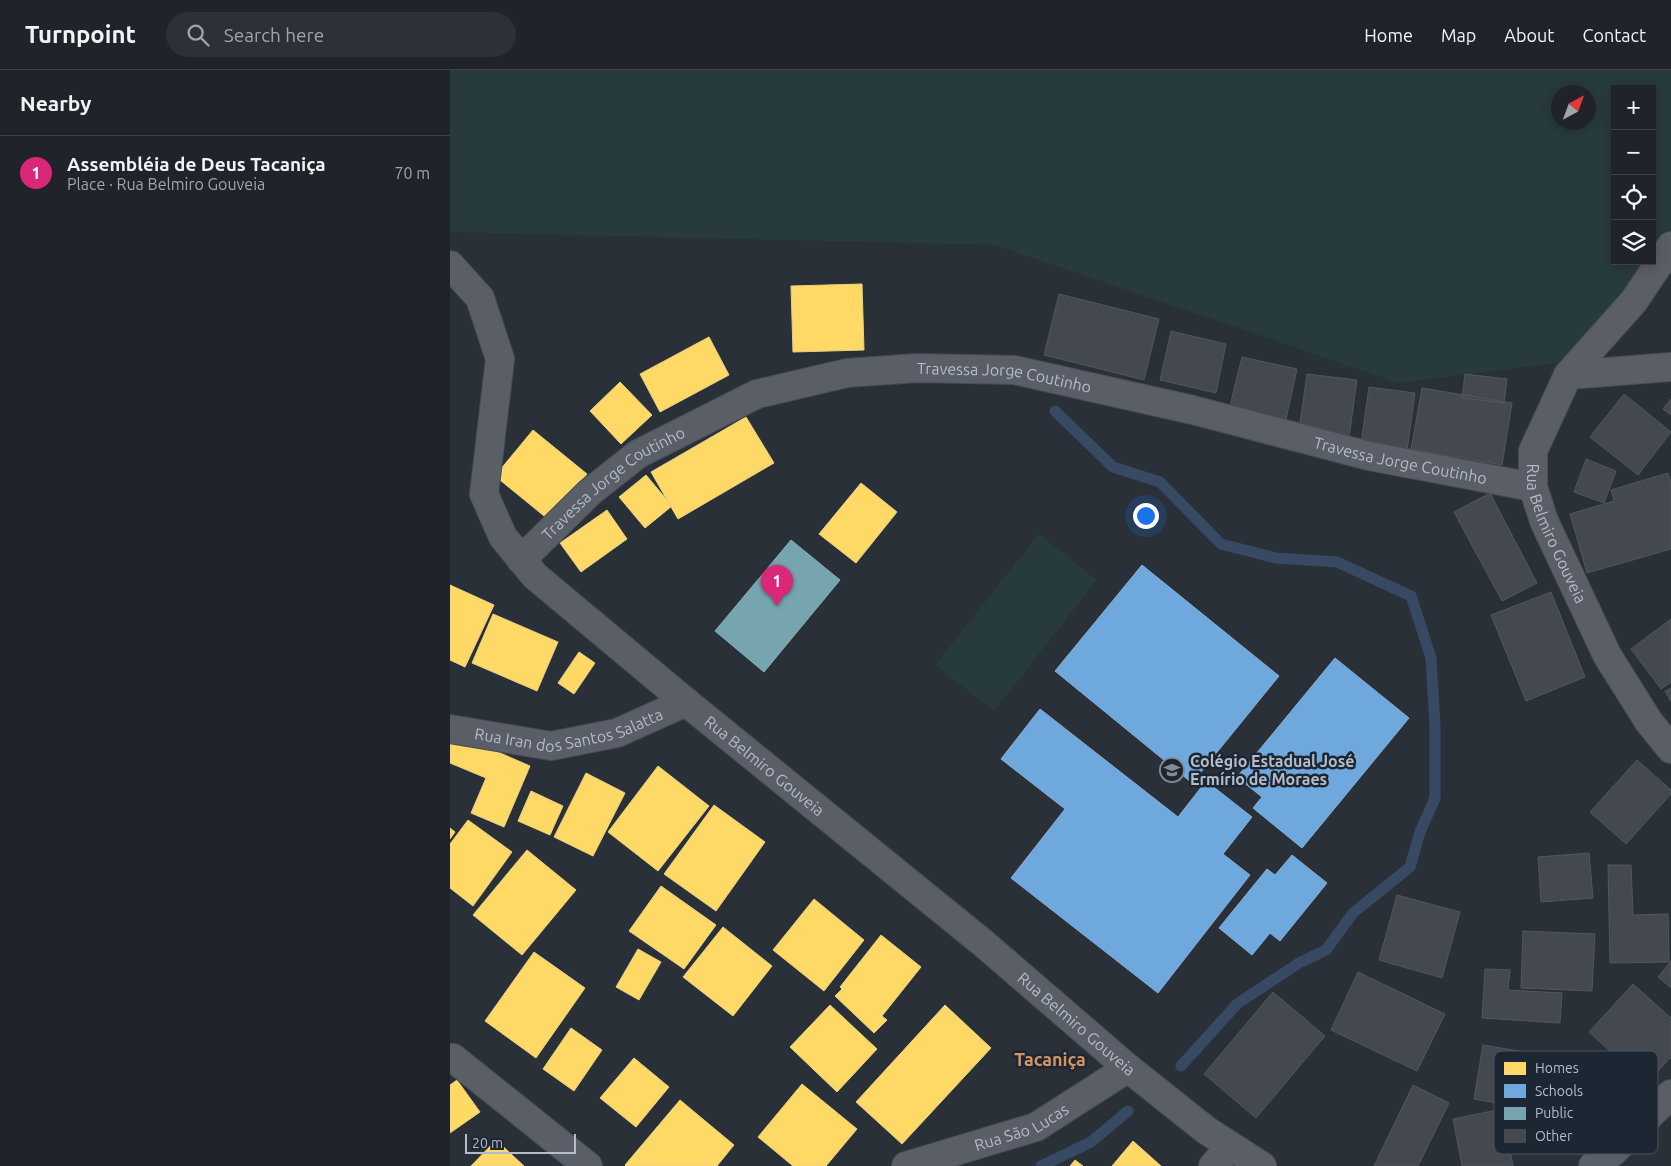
<!DOCTYPE html>
<html lang="en">
<head>
<meta charset="utf-8">
<style>
	body { margin:0; font-family:Ubuntu,sans-serif; background:#2d3036; color:#f1f3f6 }
	.controls { position:absolute; right:15px; top:15px; display:grid; overflow:hidden; border-radius:0px; box-shadow:0 2px 12px #0003 }
	.controls button { width:45px; height:45px; display:grid; place-items:center; padding:0; border:0; border-bottom:1px solid #3d4147; background:#20242a; color:#f1f3f6; font:25px sans-serif }
	.compass { position:absolute; left:1101px; top:15px; width:45px; height:45px; border-radius:50%; background:#20242a; box-shadow:0 2px 12px #0003; rotate:41deg }
	.scale { position:absolute; left:15px; bottom:12px; width:111px; box-sizing:border-box; padding-left:5px; border:2px solid #b4bcc9; border-top:0; font-size:14px; line-height:18px; white-space:nowrap; color:#b4bcc9; -webkit-text-stroke:4px #1d2633; paint-order:stroke }
	.you { position:absolute; left:695px; top:445px; width:18px; height:18px; margin:-12px; border:4px solid #fff; border-radius:50%; background:#1a73e8; box-shadow:0 0 0 8px #1a73e833 }
	.badge { display:grid; place-items:center; width:32px; height:32px; border-radius:50%; background:#db2777; color:#fff; font-size:16px; font-weight:700 }
	.pin { position:absolute; translate:-50% -41px; filter:drop-shadow(0 1px 2px #0008) }
	.pin::after { content:''; position:absolute; top:26px; width:18px; height:15px; background:inherit; clip-path:polygon(0 0,100% 0,50% 100%) }
	.list { margin:0; padding:0; list-style:none }
	h2 { display:flex; justify-content:space-between; align-items:center; height:65px; margin:0; padding:0 20px; font-size:21px }
	h2 small { font-size:16px; font-weight:400; color:#a2a4a8 }
	.list li { display:grid; grid-template-columns:32px 1fr auto; gap:15px; align-items:center; box-sizing:border-box; height:75px; padding:0 20px; border-top:1px solid #3d4147 }
	.list b { display:block; font-size:19px; white-space:nowrap }
	.list p { margin:0; font-size:16px; white-space:nowrap; color:#a2a4a8 }
	.list em { font-size:16px; font-style:normal; color:#a2a4a8 }
	.icon { flex:none; width:28px; height:28px; fill:none; stroke:currentColor; stroke-width:2; stroke-linecap:round; stroke-linejoin:round }
	.map { position:relative; flex:none; width:1221px; height:1096px; overflow:hidden }
	header { display:flex; align-items:center; gap:30px; box-sizing:border-box; height:70px; padding:0 25px; background:#20242a; border-bottom:1px solid #3d4147 }
	header strong { font-size:24px }
	nav { display:flex; gap:28px; margin-inline-start:auto; font-size:18px }
	.search { width:350px; height:45px; background:#2d3036; display:flex; align-items:center; gap:12px; box-sizing:border-box; padding:0 18px; border-radius:28px; color:#a2a4a8; font-size:19px }
	main { display:flex }
	aside { flex:1; background:#20242a }
	.map>svg:first-child { display:block }
	.green { fill:#273a3e; fill-rule:evenodd }
	.homes { fill:#ffd966; stroke:#e8d084 }
	.schools { fill:#6fa8dc; stroke:#84aed6 }
	.public { fill:#76a5af; stroke:#89acb7 }
	.lines { fill:none; stroke-linecap:round; stroke-linejoin:round }
	.stream { stroke:#384963; stroke-width:11 }
	.building { fill:#444950; stroke:#52575f }
	.minor-casing { stroke:#484c53; stroke-width:30 }
	.tertiary-casing { stroke:#484c53; stroke-width:30 }
	.minor { stroke:#5a5e66; stroke-width:28 }
	.tertiary { stroke:#5a5e66; stroke-width:28 }
	.labels { text-anchor:middle; dominant-baseline:central; stroke-width:5; stroke-linejoin:round; paint-order:stroke }
	.street-label { font-size:16px; fill:#b4bcc9; stroke:#1d2633 }
	.poi-label { font-size:16px; font-weight:bold; fill:#b4bcc9; stroke:#1d2633; text-anchor:start }
	.neighbourhood-label { font-size:18px; font-weight:bold; fill:#d59563; stroke:#1d2633 }
	.key { fill:#1d2633; stroke:#4a5360; stroke-width:1 }
	.key-label { font-size:14px; fill:#b4bcc9 }
</style>
</head>
<body>
<header>
<strong>Turnpoint</strong>
<div class="search"><svg class="icon" aria-label="search" viewBox="0 0 24 24"><circle cx="10" cy="10" r="6"/><path d="M15 15l6 6"/></svg>Search here</div>
<nav><a>Home</a><a>Map</a><a>About</a><a>Contact</a></nav>
</header>
<main>
<aside>
<h2>Nearby<small></small></h2>
<ul class="list">
<li><span class="badge">1</span><div><b>Assembléia de Deus Tacaniça</b><p>Place · Rua Belmiro Gouveia</p></div><em>70 m</em></li>
</ul>
</aside>
<div class="map">
<svg width="1221" height="1096" viewBox="0 0 1221 1096">
	<rect width="100%" height="100%" fill="#2a3038"/>
	<path class="green" d="M0,0H1221V205L1122,291L949,313L545,175L0,162ZM1165,19H1202V191H1165ZM1108,22H1138V52H1108Z
		M589,464L647,510L544,641L485,595Z"/>
	<path class="homes" d="M412,214L414,280L343,282L341,216Z
		M259,267L279,305L210,342L190,304Z
		M170,312L202,345L171,374L140,341Z
		M296,347L324,393L228,449L201,402Z
		M83,360L137,404L99,450L45,406Z
		M196,405L222,436L195,458L169,427Z
		M411,413L447,442L406,493L369,464Z
		M157,440L177,469L131,502L110,473Z
		M0,515L44,535L15,597L0,590Z
		M43,544L108,572L87,621L22,593Z
		M129,582L145,593L124,624L108,613Z
		M2,662L80,696L54,757L21,743L36,708L0,693V667Z
		M208,696L259,736L208,801L158,762Z
		M136,703L175,723L143,786L104,767Z
		M81,721L113,736L100,765L68,751Z
		M264,735L315,772L266,841L214,804Z
		M18,750L62,782L23,836L0,818V774Z
		M0,758L5,762L0,769Z
		M77,780L126,820L72,885L23,845Z
		M211,816L266,855L234,899L179,861Z
		M364,829L414,870L374,921L323,880Z
		M273,857L322,896L283,946L233,907Z
		M431,865L471,897L432,946L437,950L424,963L385,926L392,919L390,917Z
		M188,879L211,892L189,930L166,917Z
		M84,882L135,918L86,988L35,951Z
		M380,935L427,979L387,1022L340,977Z
		M495,935L541,978L452,1074L406,1032Z
		M121,958L152,980L124,1021L93,999Z
		M184,988L219,1017L186,1057L150,1028Z
		M7,1010L30,1042L0,1063V1015Z
		M352,1014L407,1059L376,1096H343L308,1067Z
		M230,1030L284,1075L267,1096H176L175,1095Z
		M46,1070L74,1096H21Z
		M683,1071L711,1096H662Z
		M625,1090L633,1096H620Z"/>
	<path class="schools" d="M692,495L829,606L742,713L605,601Z
		M885,588L959,648L852,778L803,738L812,727L787,707Z
		M590,639L728,747L756,711L802,747L773,784L800,805L708,923L561,808L615,739L551,689Z
		M842,785L877,813L830,871L820,863L802,885L769,858L817,799L825,805Z"/>
	<path class="public" d="M341,470L390,510L314,602L265,561Z"/>
	<g class="lines">
		<path class="stream" d="M605,341L663,397L710,412L771,474L826,488L887,492L961,526L981,588L985,655V728L970,762L960,797L903,843L876,880L849,893L787,934L731,996
			M591,1096L641,1072L678,1041"/>
	</g>
	<path class="building" d="M609,224L709,249L694,310L594,285Z
		M721,261L776,274L766,323L710,310Z
		M792,287L847,299L836,349L780,336Z
		M857,304L907,310L899,367L849,360Z
		M1015,304L1057,309L1054,333L1012,328Z
		M919,317L965,323L957,381L911,374Z
		M972,318L1062,333L1052,395L961,379Z
		M1174,324L1221,362L1188,405L1140,367Z
		M1221,329V345L1213,339Z
		M1136,389L1166,401L1154,433L1124,422Z
		M1218,403L1221,413V479L1137,503L1120,444L1164,431L1161,420Z
		M1040,423L1087,513L1052,531L1004,442Z
		M1101,522L1135,607L1076,631L1041,545Z
		M1221,549V612L1211,619L1181,579Z
		M1221,618V632L1215,621Z
		M1187,690L1221,720V724L1176,774L1140,742Z
		M1139,783L1143,828L1091,832L1088,787Z
		M1158,795H1181L1183,845L1218,844L1219,892L1160,893Z
		M947,825L1010,842L992,908L929,890Z
		M1073,861L1145,864L1142,921L1071,918Z
		M1221,891V918L1208,907Z
		M1035,899L1060,900L1058,920L1112,923L1110,953L1032,948Z
		M908,902L995,944L967,1001L881,960Z
		M1183,914L1221,948V987L1196,1014L1139,962Z
		M823,922L875,966L806,1048L754,1004Z
		M1033,975L1080,983L1071,1037L1024,1029Z
		M963,1015L999,1033L968,1096H924Z
		M1052,1039L1063,1096H1012L1003,1049Z"/>
	<g class="lines">
		<defs>
			<g id="minor">
				<path id="s1" d="M71,490L140,422L188,384L307,324L397,303L467,298L564,300L743,340L919,386L1083,417"/>
				<path id="s2" d="M0,659L101,676L167,663L236,632"/>
				<path d="M3,988L138,1096"/>
				<path id="s3" d="M456,1096L586,1057L678,998"/>
				<path d="M763,1096L780,1077"/>
			</g>
			<g id="tertiary">
				<path id="s4" d="M1221,176L1184,231L1118,305L1083,381V417L1094,451L1157,585L1199,652L1221,679"/>
				<path id="s5" d="M0,195L30,228L50,289L34,424L53,467L85,506L236,632L533,873L678,998L756,1060L812,1096"/>
				<path d="M1118,305L1221,297"/>
				<path d="M1143,1096L1163,1082L1221,1024"/>
			</g>
		</defs>
		<use href="#minor" class="minor-casing"/>
		<use href="#tertiary" class="tertiary-casing"/>
		<use href="#minor" class="minor"/>
		<use href="#tertiary" class="tertiary"/>
	</g>
	<defs>
		<symbol id="school-ring" viewBox="-11 -11 22 22"><circle r="9.5" fill="#1d2633" stroke="#848b96" stroke-width="1.5"/><path d="M0-5L7-2L0 1L-7-2ZM-4 1L0 2.5L4 1V4Q0 6-4 4Z" fill="#848b96"/></symbol>
	</defs>
	<g fill-rule="evenodd">
		<use href="#school-ring" x="708" y="686" width="28" height="28"/>
	</g>
	<g class="labels">
		<g class="street-label">
			<text stroke="none"><textPath href="#s1" startOffset="542">Travessa Jorge Coutinho</textPath></text>
			<text stroke="none"><textPath href="#s1" startOffset="948">Travessa Jorge Coutinho</textPath></text>
			<text stroke="none"><textPath href="#s1" startOffset="121">Travessa Jorge Coutinho</textPath></text>
			<text stroke="none"><textPath href="#s4" startOffset="336">Rua Belmiro Gouveia</textPath></text>
			<text stroke="none"><textPath href="#s2" startOffset="122">Rua Iran dos Santos Salatta</textPath></text>
			<text stroke="none"><textPath href="#s5" startOffset="640">Rua Belmiro Gouveia</textPath></text>
			<text stroke="none"><textPath href="#s5" startOffset="1045">Rua Belmiro Gouveia</textPath></text>
			<text stroke="none"><textPath href="#s3" startOffset="122">Rua São Lucas</textPath></text>
		</g>
		<g class="poi-label">
			<text x="740" y="691">Colégio Estadual José<tspan x="740" dy="18">Ermírio de Moraes</tspan></text>
		</g>
		<g class="neighbourhood-label">
			<text x="600" y="989">Tacaniça</text>
		</g>
	</g>
	<rect x="1044" y="981" width="164" height="103" rx="8" class="key"/>
	<rect x="1054" y="992" width="22" height="13" fill="#ffd966"/>
	<rect x="1054" y="1014" width="22" height="14" fill="#6fa8dc"/>
	<rect x="1054" y="1037" width="22" height="13" fill="#76a5af"/>
	<rect x="1054" y="1059" width="22" height="14" fill="#444950"/>
	<g class="key-label">
		<text x="1085" y="1003">Homes</text>
		<text x="1085" y="1026">Schools</text>
		<text x="1085" y="1048">Public</text>
		<text x="1085" y="1071">Other</text>
	</g>
</svg>
<div class="controls">
<button>+</button>
<button>−</button>
<button><svg class="icon" aria-label="locate" viewBox="0 0 24 24"><circle cx="12" cy="12" r="6"/><path d="M12 2v4M12 18v4M2 12h4M18 12h4"/></svg></button>
<button><svg class="icon" aria-label="layers" viewBox="0 0 24 24"><path d="M12 4l9 5-9 5-9-5zM3 14l9 5 9-5"/></svg></button>
</div>
<svg class="compass" viewBox="-18 -18 36 36"><path d="M0-13l5 13h-10z" fill="#e53935"/><path d="M0 13l5-13h-10z" fill="#a2a4a8"/></svg>
<div class="scale">20 m</div>
<div class="you"></div>
<div class="pin badge" style="left:327px;top:536px">1</div>
</div>
</main>
</body>
</html>
